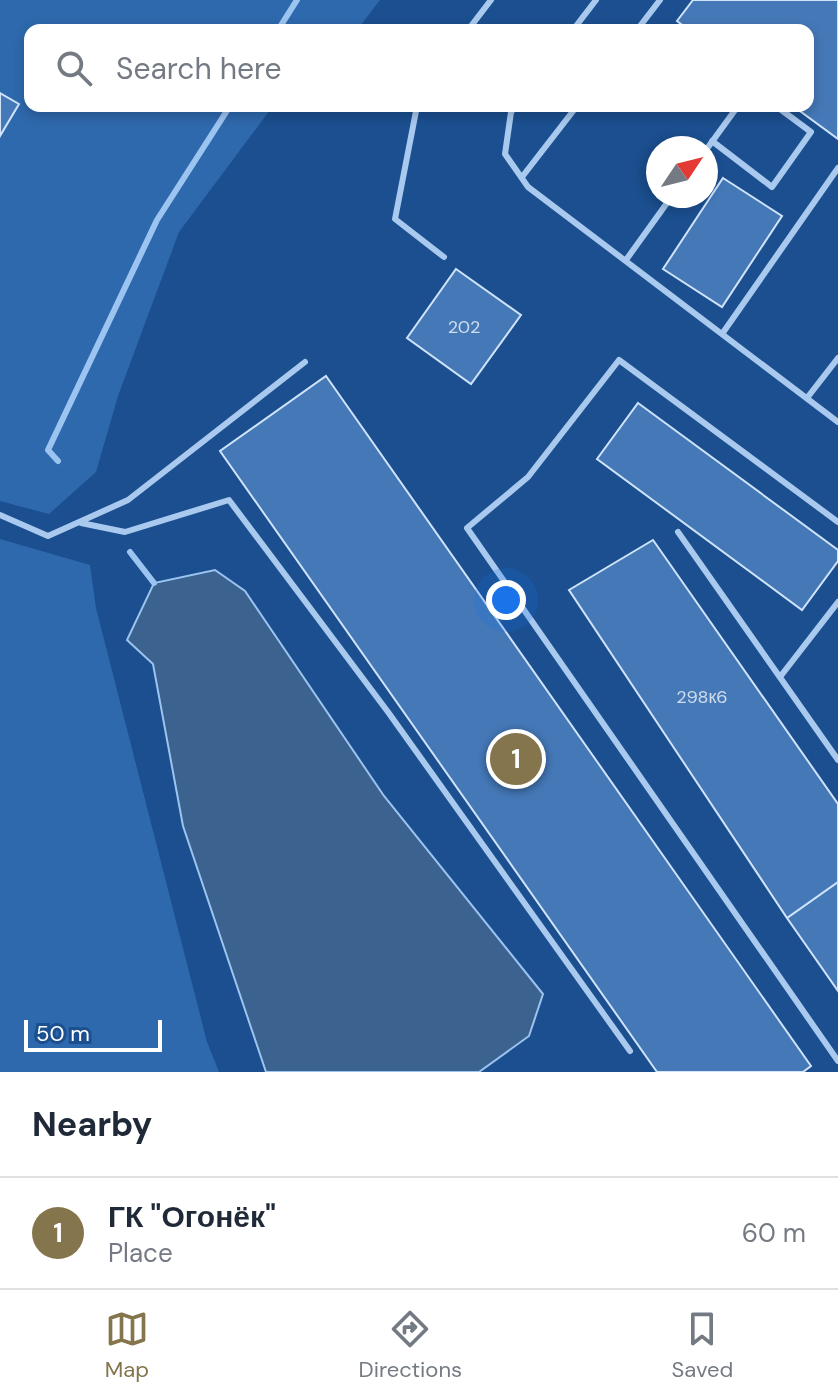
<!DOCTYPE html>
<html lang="en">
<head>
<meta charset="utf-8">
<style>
	body { margin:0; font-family:"DM Sans",sans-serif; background:#f6f6f7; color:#1f2937 }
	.compass { position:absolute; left:646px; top:136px; width:72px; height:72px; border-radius:50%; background:#fff; box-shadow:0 4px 12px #0003; rotate:55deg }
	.scale { position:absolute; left:24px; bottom:20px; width:138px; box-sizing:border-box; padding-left:8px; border:4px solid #fff; border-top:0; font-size:22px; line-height:28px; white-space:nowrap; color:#fff; -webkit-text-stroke:6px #1b4f8f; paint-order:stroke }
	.you { position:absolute; left:506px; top:600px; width:28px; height:28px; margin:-20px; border:6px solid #fff; border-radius:50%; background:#1a73e8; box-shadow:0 0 0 12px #1a73e833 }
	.badge { display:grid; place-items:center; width:52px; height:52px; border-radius:50%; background:#84754c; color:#fff; font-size:26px; font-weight:700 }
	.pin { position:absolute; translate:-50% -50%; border:4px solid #fff; box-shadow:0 2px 8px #0006 }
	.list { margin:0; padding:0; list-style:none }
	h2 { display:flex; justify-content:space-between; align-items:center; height:104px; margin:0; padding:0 32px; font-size:34px }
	h2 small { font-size:26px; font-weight:400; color:#747a83 }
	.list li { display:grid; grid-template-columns:52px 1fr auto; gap:24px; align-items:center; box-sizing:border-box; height:112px; padding:0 32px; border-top:2px solid #e0e1e3 }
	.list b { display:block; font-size:30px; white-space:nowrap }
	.list p { margin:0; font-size:26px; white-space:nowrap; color:#747a83 }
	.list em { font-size:26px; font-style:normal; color:#747a83 }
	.icon { flex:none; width:44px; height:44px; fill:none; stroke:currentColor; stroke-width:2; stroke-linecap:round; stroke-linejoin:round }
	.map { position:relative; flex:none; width:838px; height:1072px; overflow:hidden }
	.search { position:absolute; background:#fff; box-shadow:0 4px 12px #0003; left:24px; right:24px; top:24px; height:88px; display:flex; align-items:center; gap:20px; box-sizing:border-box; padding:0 28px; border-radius:16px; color:#747a83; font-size:30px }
	.sheet { height:216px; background:#fff }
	nav { display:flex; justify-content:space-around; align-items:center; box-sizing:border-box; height:112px; border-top:2px solid #e0e1e3; background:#fff; font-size:22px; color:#747a83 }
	nav a { display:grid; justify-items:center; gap:4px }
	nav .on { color:#84754c }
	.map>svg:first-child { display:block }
	.green { fill:#2e69ad }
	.water { fill:#3c6290; stroke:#9cc4f0; stroke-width:2 }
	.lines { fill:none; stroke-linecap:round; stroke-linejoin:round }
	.stream { stroke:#9cc4f0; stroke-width:6 }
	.building { fill:#4478b7; stroke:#cfe3fa; stroke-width:2 }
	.lane { stroke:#a9c9ee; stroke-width:6 }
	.labels { text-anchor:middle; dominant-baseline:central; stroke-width:7; stroke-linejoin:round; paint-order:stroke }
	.number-label { font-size:18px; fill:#d0dded }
</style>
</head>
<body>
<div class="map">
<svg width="838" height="1072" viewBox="0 0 838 1072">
	<rect width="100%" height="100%" fill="#1b4f8f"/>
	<path class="green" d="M0,0H380L357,30H30V106H273L179,232L118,396L96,472L49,514L0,501Z
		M0,539L90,565L96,608L207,1042L219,1072H0Z"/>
	<path class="water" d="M215,570L245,591L384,796L543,994L529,1036L479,1072H266L183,826L153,664L127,640L154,583Z"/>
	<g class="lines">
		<path class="stream" d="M278,30L297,0
			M58,461L48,450L157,220L230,106
			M130,552L154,583"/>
	</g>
	<path class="building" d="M693,0H838V139L793,106H808V30H689L677,21Z
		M0,93L19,104L0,136Z
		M723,178L782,216L722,307L663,269Z
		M456,269L521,315L471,384L407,338Z
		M326,376L811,1066L803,1072H657L220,451Z
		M638,403L838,550V561L802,610L597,459Z
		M653,540L838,804V882L787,918L569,590Z
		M838,882V991L787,918Z"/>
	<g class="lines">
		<path class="lane" d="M468,30L491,0
			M573,30L596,0
			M637,30L660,0
			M417,106L395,219L444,257
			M516,106L511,112L505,154L528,187L838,422
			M712,141L772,187L811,132L776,106
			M706,150L738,106
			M522,177L577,106
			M626,260L672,196
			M722,334L838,168
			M807,398L838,358
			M0,515L48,536L128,500L305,362
			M838,522L619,360L528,477L467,528L838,1061
			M81,523L125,532L229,500L388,712L630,1051
			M678,532L838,760
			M780,677L838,602"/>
	</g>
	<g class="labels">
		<g class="number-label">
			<text x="464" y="327">202</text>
			<text x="702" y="697">298к6</text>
		</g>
	</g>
</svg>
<svg class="compass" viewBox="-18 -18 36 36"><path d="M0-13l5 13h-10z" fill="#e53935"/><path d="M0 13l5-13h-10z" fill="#747a83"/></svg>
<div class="scale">50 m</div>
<div class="you"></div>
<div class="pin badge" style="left:516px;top:759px">1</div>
<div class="search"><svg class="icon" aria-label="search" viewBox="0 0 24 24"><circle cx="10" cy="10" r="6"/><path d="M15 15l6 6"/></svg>Search here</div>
</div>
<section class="sheet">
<h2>Nearby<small></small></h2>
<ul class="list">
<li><span class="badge">1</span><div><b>ГК &quot;Огонёк&quot;</b><p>Place</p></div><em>60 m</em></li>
</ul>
</section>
<nav>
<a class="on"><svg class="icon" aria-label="map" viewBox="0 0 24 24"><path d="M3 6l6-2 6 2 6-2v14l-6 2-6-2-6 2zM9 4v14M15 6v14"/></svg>Map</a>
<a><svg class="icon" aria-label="directions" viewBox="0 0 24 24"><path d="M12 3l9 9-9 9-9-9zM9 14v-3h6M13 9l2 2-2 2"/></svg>Directions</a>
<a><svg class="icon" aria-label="saved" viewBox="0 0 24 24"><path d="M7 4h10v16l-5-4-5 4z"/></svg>Saved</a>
</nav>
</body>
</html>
